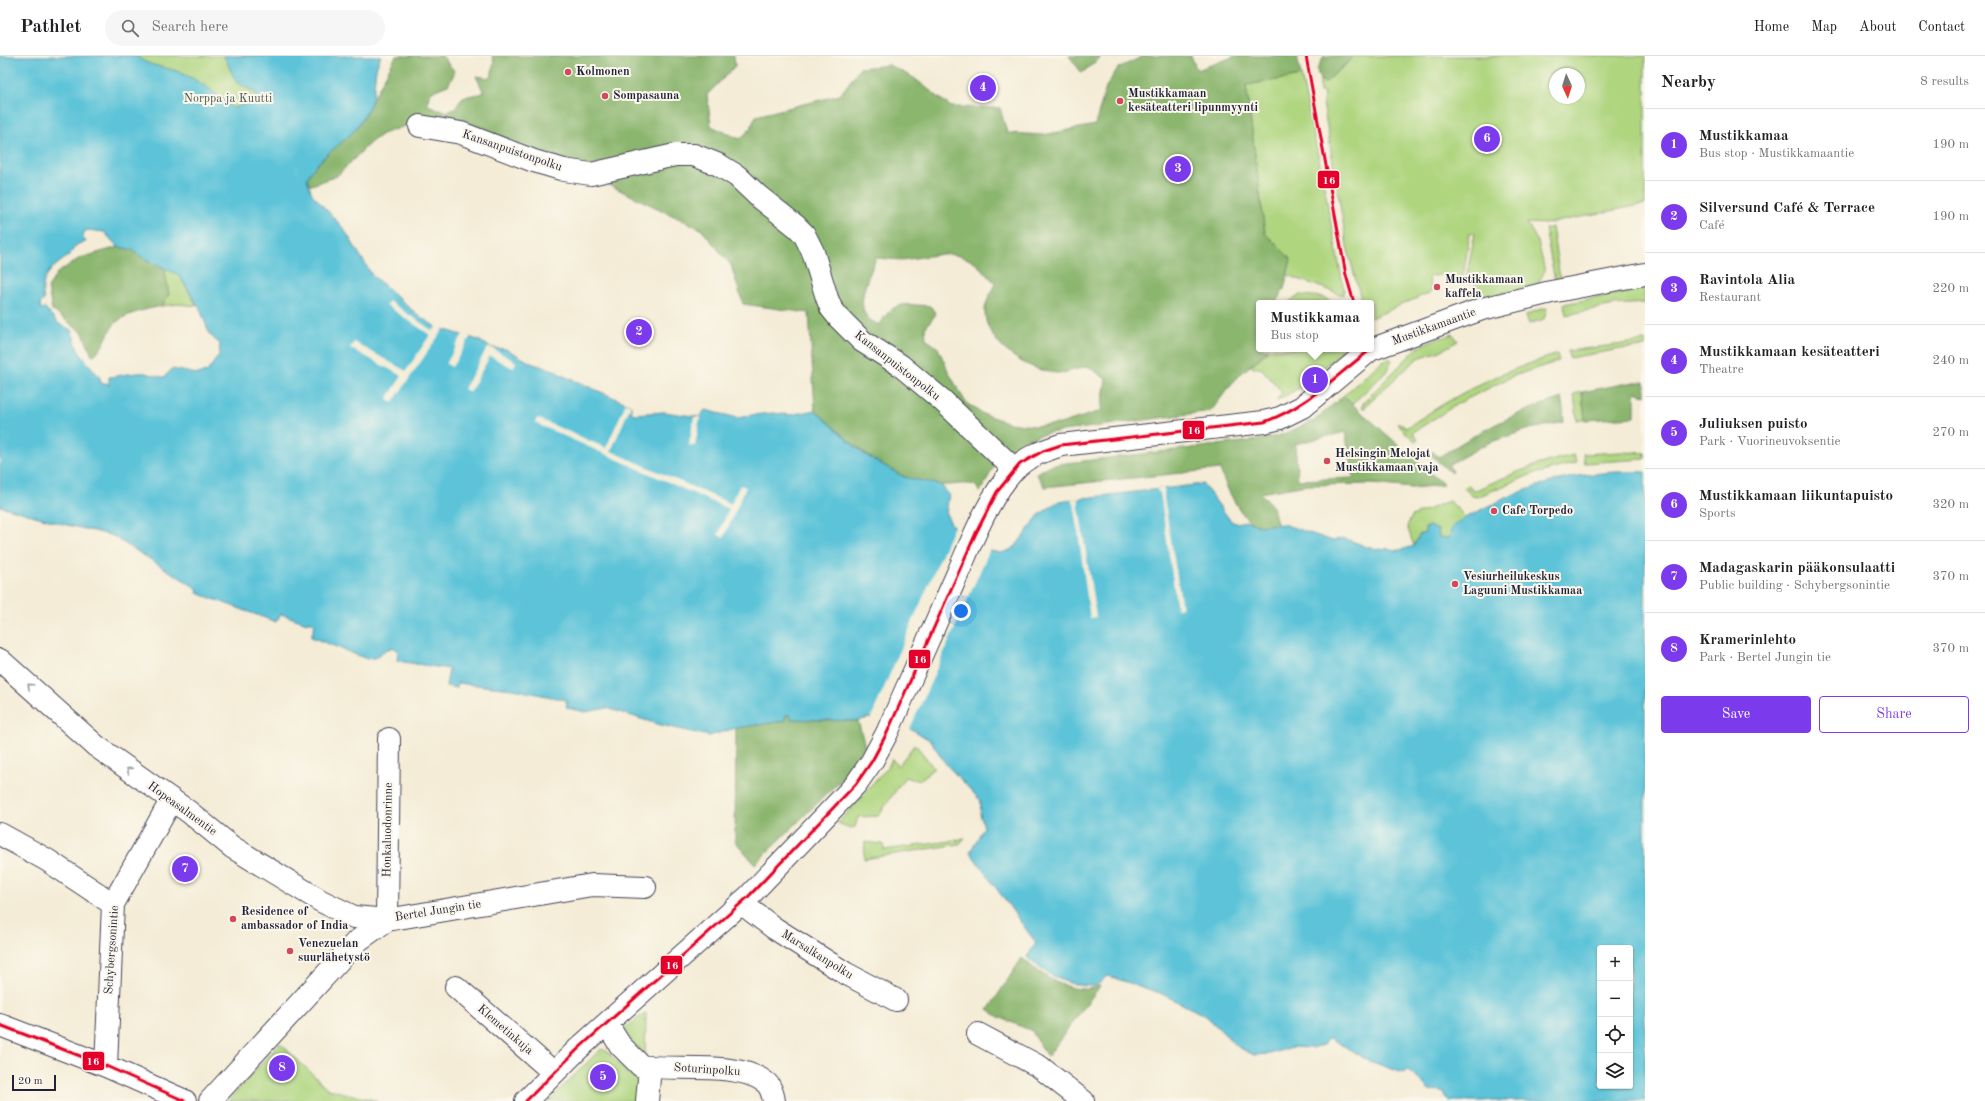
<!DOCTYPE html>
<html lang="en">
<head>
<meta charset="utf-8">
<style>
	body { margin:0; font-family:"Old Standard TT",serif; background:#f6f6f6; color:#202124 }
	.controls { position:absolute; right:12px; bottom:12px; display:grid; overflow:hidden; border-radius:4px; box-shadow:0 1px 3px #0004 }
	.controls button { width:36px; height:36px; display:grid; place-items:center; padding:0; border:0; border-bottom:1px solid #e0e0e0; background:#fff; color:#202124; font:20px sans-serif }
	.compass { position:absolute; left:1549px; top:12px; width:36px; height:36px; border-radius:50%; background:#fff; box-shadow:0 1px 3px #0004; rotate:176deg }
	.scale { position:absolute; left:12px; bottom:10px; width:44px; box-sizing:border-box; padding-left:4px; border:2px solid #22223b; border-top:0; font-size:11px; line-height:14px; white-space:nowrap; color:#22223b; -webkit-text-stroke:3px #fbf7ec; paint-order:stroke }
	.you { position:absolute; left:961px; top:555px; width:14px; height:14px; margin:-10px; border:3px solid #fff; border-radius:50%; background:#1a73e8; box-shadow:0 0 0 6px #1a73e833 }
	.badge { display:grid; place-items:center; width:26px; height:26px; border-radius:50%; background:#7c3aed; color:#fff; font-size:13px; font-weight:700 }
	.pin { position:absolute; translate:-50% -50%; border:2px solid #fff; box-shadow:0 1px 4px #0006 }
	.popup { position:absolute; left:1256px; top:244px; width:118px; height:52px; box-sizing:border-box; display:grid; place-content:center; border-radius:4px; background:#fff; filter:drop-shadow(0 1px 3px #0005); font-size:13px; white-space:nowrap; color:#757577 }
	.popup b { font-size:15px; color:#202124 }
	.popup::after { content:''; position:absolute; left:50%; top:100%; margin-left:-8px; border:8px solid transparent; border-top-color:#fff }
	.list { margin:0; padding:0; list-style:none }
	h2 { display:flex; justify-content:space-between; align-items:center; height:52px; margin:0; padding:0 16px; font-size:17px }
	h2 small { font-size:13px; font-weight:400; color:#757577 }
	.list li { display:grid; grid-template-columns:26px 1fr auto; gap:12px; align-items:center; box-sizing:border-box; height:72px; padding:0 16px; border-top:1px solid #e0e0e0 }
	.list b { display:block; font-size:15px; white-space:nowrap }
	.list p { margin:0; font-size:13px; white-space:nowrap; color:#757577 }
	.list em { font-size:13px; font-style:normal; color:#757577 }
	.actions { display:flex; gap:8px; padding:12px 16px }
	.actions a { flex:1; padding:9px 0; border:1px solid #7c3aed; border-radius:4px; text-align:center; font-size:14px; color:#7c3aed }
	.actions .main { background:#7c3aed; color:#fff }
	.icon { flex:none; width:22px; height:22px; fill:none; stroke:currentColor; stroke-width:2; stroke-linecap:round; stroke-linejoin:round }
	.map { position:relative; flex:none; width:1645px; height:1045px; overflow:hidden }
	header { display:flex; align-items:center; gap:24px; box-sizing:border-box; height:56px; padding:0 20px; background:#fff; border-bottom:1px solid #e0e0e0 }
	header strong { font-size:19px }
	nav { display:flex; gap:22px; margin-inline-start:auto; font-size:14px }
	.search { width:280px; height:36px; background:#f6f6f6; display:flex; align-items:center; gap:10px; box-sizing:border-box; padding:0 14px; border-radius:22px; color:#757577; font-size:15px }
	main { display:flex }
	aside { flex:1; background:#fff }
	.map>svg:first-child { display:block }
	.green { fill:#afd57f; stroke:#687c5d; fill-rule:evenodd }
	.forest { fill:#8bb66e; stroke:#566c54; fill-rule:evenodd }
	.water { fill:#5bc3d8; stroke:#3e728a; fill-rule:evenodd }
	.pier { fill:#f4ecd6 }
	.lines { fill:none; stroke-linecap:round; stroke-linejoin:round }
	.minor-casing { stroke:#424052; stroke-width:24 }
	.minor { stroke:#fff; stroke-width:22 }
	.bus-1-casing { stroke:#fbf7ec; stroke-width:6 }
	.bus-1 { stroke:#e4002b; stroke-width:3 }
	.oneway { stroke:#9c9ca7 }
	.poi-dot { fill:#d1495b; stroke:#fbf7ec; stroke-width:1.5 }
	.labels { text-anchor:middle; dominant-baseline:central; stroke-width:4; stroke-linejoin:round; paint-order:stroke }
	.poi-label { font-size:12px; font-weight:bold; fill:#22223b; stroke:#fbf7ec; text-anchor:start }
	.park-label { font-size:12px; fill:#4c584f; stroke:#fbf7ec }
	.street-label { font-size:12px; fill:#22223b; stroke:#fbf7ec }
	.line-badge { stroke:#fbf7ec; stroke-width:1.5 }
	.badge-label { font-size:11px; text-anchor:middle; font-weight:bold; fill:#fff }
</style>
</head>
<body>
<header>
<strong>Pathlet</strong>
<div class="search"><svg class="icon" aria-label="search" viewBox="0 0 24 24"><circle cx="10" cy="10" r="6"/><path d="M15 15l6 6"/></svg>Search here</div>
<nav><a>Home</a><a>Map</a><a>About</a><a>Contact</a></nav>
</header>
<main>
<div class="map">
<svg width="1645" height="1045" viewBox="0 0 1645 1045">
	<rect width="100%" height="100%" fill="#fbf7ec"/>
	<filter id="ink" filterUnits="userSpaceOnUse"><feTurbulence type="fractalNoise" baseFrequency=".025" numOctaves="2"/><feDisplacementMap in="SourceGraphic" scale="8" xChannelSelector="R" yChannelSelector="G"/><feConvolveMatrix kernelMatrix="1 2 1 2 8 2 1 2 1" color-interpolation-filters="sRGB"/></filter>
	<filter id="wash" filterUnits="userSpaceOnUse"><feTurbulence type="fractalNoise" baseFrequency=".012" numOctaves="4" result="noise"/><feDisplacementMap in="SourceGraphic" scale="16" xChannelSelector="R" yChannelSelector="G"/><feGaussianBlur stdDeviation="0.9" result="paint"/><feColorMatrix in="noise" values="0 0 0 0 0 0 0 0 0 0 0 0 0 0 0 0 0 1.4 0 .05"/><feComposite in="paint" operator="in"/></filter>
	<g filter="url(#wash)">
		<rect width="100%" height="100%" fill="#f4ecd6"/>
		<path class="green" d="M83,0H262L263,68Z
			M1353,0H1645V148L1546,168L1527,167L1538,186L1544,211V216L1535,234L1485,246L1475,228L1466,223L1475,177H1470L1462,227H1446L1444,218L1429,221L1431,236L1371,262V247H1362L1347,191L1323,46L1324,36H1320V24L1325,26L1348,7ZM1555,18H1579V42H1555Z
			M1301,20L1319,103L1344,234L1343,239L1287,219L1291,203L1265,177L1246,29Z
			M1552,171L1560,223L1568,222L1555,225L1545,173Z
			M164,211L179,219L197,250L179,248L162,250L169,238Z
			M1645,232V247L1613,249L1566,259L1564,248Z
			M1300,239L1322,241L1334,247H1288Z
			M1547,252L1544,263L1529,268L1526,259L1538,254Z
			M1453,278L1458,285L1440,295L1418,302L1367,348L1364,353L1362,350L1364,346L1416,293L1425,287Z
			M1645,285V291L1620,293L1569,302L1568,295Z
			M1266,293H1345L1301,331L1276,345L1282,336L1262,313L1250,310L1266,297Z
			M1557,298L1559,305L1513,320L1457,348L1412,377L1418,383L1415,385L1397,368L1398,366L1406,372C1430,356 1454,341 1480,328C1505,316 1531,307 1557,298Z
			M1388,302L1392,304L1386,316L1352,348L1343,340L1380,307Z
			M1582,336L1585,364H1577L1574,338Z
			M1621,396L1645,397V403L1585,407L1583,398Z
			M1574,399L1576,407L1530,419L1477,441L1472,440L1464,432L1467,429L1474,435C1506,420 1539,406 1574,399Z
			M1449,445L1459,454L1465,463L1497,565L1414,490L1407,470L1412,460Z
			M915,688L934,712L919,725L905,721L878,760L858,761L855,771L850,772L838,767L888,711L892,703L898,710Z
			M965,783L959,788L864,803L865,786L883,788L884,794Z
			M646,957L645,1004L624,975L625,972Z
			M280,987L328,1033L377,1045H228Z
			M601,993L607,995L625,1015L642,1027L641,1045H548Z"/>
		<path class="forest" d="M396,0H442L455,16L448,29L430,36L427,49L447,56L456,51L463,41L484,37L476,20L491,22L494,6L492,0H734L735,10L707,39L711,70L740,83L750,73L756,60L840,39L860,12L889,9L914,22L951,51L1000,52L1007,77L1043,79L1095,69L1106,31L1118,12L1144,0H1191L1197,14L1236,0H1297L1301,20L1246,29L1265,177L1291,203L1284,233L1275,247H1259V293H1266V296L1236,322L1211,355L1048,377L1024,384L996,407L980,436L975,429C962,426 953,430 941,429C890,427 850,386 815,354L809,257L743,248L731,209L701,173L580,115L422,64L382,78L371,86L337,120L309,130L307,123L312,113L360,67ZM942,198C971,199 976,207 995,227C992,236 984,248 985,257C986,288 1028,316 1058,317C1067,317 1079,312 1088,310L1106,323L1101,355L1060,368L1034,370L1009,367L983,358L966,347L949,317L938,292L926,283L925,272L936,258L931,250C905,249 893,243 880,269C848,259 868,223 876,202L902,204Z
			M1069,0H1099L1100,2L1082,17Z
			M1324,0H1354L1325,27L1320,24L1317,14Z
			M118,191L133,194L143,202L164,211L169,238L162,250C148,253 121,258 113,270C105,281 105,292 92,300L83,277L52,254L48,232L57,217L80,202Z
			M1645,326V339L1635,336V361L1585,364L1582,336L1628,327Z
			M1343,340L1444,429L1412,432L1373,428L1306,429L1260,437L1273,451L1277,468C1272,469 1264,471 1259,470C1241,466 1225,429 1220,413L1045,431L1036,417L1053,409L1067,407L1259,384L1278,380L1314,365ZM1345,376L1354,422L1298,424L1295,388Z
			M1562,342L1564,366L1530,373L1488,387L1448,409L1453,415L1451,417L1430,398L1432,395L1439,401C1481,374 1514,357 1562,342Z
			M790,658L791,663L858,665L865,690L846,719L755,808L735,785L736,672L784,665L786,659Z
			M1022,902C1039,916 1058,932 1082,933C1088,934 1095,931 1100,930L1047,1001L1032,975L999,961L988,954Z"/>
		<path class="water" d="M0,0H136C149,11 164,10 179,16C201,25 215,37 233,52L255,46L256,37L236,26L224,0H381C373,17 376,22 373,39C372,48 364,60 360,67C345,89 318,99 307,123L312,138L344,173L372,219L419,260L436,271L478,284L492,292L506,293L533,308L557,315L559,318L631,349V355L633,358L664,356L699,361L705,354L738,362L752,359L773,357L790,359L815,354L862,397L904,421L941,429L949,438L946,458L958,479L986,494L1001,497L1010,494L1016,490L1039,459L1059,445L1203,428L1230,464L1235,467L1247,465L1259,470L1283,468L1333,485L1343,482L1360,488L1366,491L1386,494V492C1394,497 1404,493 1414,490L1420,478L1425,477V472L1429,470L1438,474L1439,481L1449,482C1450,478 1451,473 1453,470C1458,464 1478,456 1485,452C1538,425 1586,414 1645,416V1045H1448L1443,1036L1429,1035L1423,1027L1407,1014L1403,1017L1367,1004L1329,981L1324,989L1311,992L1292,991L1270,998L1254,999L1238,991L1206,960L1160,937L1108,920C1102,922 1100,930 1093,930C1068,931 1045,918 1027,901L1036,887L970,796L984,771L980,758L981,745L945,707L931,685L913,674L868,662L858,665L791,663L790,659H786L784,665L736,672L709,680L657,668L607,652L585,656L567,652L566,644L513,633L457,627V632L446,630L449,613L397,605L398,595L393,591L382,596L378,601L367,603L311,581L315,568L308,565L307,567L281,558L276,566L197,537L198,533L111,479L63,468L0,450ZM88,174L104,176L118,191L133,194L143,202L179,219L200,253L210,279L220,288L219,299L207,316L197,318L172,313L164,321C157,321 152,318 145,317C134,316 120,320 109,321V330L107,327L103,328L101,327L100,322L79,296L71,274L58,267L45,252L41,253L40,248L44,244C39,222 50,213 67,201C71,198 73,192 77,189C79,187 83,187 86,186L83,182L84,176ZM1600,892H1630V1030H1600Z"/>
		<path class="pier" d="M389,245L433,275L437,270L444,272L393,346L387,343L402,320L350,292L354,286L406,315L430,279L386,249Z
			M463,278L471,280L452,311L446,308Z
			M490,291L516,306L513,312L490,300L470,336L464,333L486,294Z
			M626,347L631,349L611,395L731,448L740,429L746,431L724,481L718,479L729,453L535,367L537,362L606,392Z
			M694,361H700L695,390L689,389Z
			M1164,432V442L1182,552L1177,553L1160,436H1158L1157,433Z
			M1079,442L1078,452H1079L1096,561L1090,562L1074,446H1072V443Z
			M954,470L959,477L990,493L909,675L870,664Z"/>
	</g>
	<g filter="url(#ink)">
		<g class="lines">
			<defs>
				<path id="minor" d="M420,70L461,77L534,105L564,114L591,118L675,99H694L719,109L737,120L758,140L796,170L804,178L813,196L827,242L831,252L839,262L862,285L900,309L943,345L1014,413
					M0,604L96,690L189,756L232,791L321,845L354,861L387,864
					M0,778L47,804L113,848
					M741,847L774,872L845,917L896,944
					M387,864L389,683
					M456,931L553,1016
					M607,968L620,989L641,1010C675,1015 739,1005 765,1026C770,1029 773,1039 774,1045
					M0,969L106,1010L185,1045
					M978,978L1040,1011L1083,1045
					M106,1010L113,848L171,745
					M210,1045L356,886L387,864L592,829L645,831
					M526,1045L578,993L748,841L856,728L872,705L887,677C910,624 934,571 957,519C972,485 988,442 1013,415C1025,401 1043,395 1061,389L1264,366L1280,362L1302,351L1370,294L1482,253L1551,236L1645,218
					M647,1045L650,1011"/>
			</defs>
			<use href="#minor" class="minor-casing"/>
			<use href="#minor" class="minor"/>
			<defs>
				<path id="bus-1" d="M1306,0L1346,219L1354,247
					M0,969L106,1010L185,1045
					M526,1045L578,993L748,841L856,728L872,705L887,677L976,477L997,436L1020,408L1043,395L1061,389L1264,366C1306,352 1335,320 1370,294"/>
			</defs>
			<use href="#bus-1" class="bus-1-casing"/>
			<use href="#bus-1" class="bus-1"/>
		</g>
		<defs><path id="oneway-chevron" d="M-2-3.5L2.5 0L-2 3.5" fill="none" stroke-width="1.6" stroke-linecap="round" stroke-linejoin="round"/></defs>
		<g class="oneway">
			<use href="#oneway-chevron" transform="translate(30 630) rotate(-138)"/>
			<use href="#oneway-chevron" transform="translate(129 714) rotate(-144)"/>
		</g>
	</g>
	<g class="poi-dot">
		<circle cx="568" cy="16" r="4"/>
		<circle cx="605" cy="40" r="4"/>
		<circle cx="1120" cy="45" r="4"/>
		<circle cx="1437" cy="231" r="4"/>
		<circle cx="1327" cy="405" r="4"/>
		<circle cx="1494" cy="455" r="4"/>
		<circle cx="1455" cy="528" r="4"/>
		<circle cx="233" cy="863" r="4"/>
		<circle cx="290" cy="895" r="4"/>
	</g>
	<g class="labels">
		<g class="poi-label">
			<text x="576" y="16">Kolmonen</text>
			<text x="1128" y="38">Mustikkamaan<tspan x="1128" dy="14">kesäteatteri lipunmyynti</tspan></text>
			<text x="613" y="40">Sompasauna</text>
			<text x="1445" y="224">Mustikkamaan<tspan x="1445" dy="14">kaffela</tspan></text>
			<text x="1335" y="398">Helsingin Melojat<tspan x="1335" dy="14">Mustikkamaan vaja</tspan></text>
			<text x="1502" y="455">Cafe Torpedo</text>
			<text x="1463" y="521">Vesiurheilukeskus<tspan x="1463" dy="14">Laguuni Mustikkamaa</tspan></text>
			<text x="241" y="856">Residence of<tspan x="241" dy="14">ambassador of India</tspan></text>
			<text x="298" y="888">Venezuelan<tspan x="298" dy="14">suurlähetystö</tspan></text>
		</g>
		<g class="park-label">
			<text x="228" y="43">Norppa ja Kuutti</text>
		</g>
		<g class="street-label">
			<text transform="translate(512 95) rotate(19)">Kansanpuistonpolku</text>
			<text transform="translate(1434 271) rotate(-20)">Mustikkamaantie</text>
			<text transform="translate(897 310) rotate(38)">Kansanpuistonpolku</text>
			<text transform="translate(182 753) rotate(36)">Hopeasalmentie</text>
			<text transform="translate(388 774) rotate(-89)">Honkaluodonrinne</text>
			<text transform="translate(438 855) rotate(-9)">Bertel Jungin tie</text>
			<text transform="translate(112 894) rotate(-86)">Schybergsonintie</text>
			<text transform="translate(817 899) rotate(32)">Marsalkanpolku</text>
			<text transform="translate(505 974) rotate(41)">Klemetinkuja</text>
			<text transform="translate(707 1014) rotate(4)">Soturinpolku</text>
		</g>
	</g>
	<g class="line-badge">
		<rect x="1317" y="114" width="23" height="19" rx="4" fill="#e4002b"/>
		<rect x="1182" y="364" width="23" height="20" rx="4" fill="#e4002b"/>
		<rect x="908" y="593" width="23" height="20" rx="4" fill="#e4002b"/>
		<rect x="660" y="899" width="23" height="20" rx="4" fill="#e4002b"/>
		<rect x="82" y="995" width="23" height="20" rx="4" fill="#e4002b"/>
	</g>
	<g class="badge-label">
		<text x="1329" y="128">16</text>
		<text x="1194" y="378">16</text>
		<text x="920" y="607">16</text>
		<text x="672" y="913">16</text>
		<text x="93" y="1009">16</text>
	</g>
</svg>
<div class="controls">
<button>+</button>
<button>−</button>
<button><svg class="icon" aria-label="locate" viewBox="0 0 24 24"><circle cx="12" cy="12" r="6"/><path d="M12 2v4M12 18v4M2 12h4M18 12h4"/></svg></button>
<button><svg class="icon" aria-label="layers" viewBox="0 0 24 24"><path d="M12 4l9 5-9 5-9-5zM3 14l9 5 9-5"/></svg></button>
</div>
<svg class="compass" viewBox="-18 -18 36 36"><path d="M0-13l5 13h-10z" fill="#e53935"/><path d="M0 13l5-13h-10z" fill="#757577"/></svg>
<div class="scale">20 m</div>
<div class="you"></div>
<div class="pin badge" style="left:1315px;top:324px">1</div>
<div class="popup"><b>Mustikkamaa</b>Bus stop</div>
<div class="pin badge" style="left:639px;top:276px">2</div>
<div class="pin badge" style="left:1178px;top:113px">3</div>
<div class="pin badge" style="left:983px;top:32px">4</div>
<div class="pin badge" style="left:603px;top:1021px">5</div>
<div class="pin badge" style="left:1487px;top:83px">6</div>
<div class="pin badge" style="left:185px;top:813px">7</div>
<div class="pin badge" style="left:282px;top:1012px">8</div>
</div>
<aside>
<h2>Nearby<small>8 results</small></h2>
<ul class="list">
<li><span class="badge">1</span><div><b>Mustikkamaa</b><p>Bus stop · Mustikkamaantie</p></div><em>190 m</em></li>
<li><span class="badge">2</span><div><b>Silversund Café &amp; Terrace</b><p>Café</p></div><em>190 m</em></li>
<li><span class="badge">3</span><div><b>Ravintola Alia</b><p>Restaurant</p></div><em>220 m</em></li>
<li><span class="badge">4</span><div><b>Mustikkamaan kesäteatteri</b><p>Theatre</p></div><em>240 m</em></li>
<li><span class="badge">5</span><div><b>Juliuksen puisto</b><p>Park · Vuorineuvoksentie</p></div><em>270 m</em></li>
<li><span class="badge">6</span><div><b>Mustikkamaan liikuntapuisto</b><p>Sports</p></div><em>320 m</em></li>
<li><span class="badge">7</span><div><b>Madagaskarin pääkonsulaatti</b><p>Public building · Schybergsonintie</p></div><em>370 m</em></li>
<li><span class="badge">8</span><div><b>Kramerinlehto</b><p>Park · Bertel Jungin tie</p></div><em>370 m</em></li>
</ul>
<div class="actions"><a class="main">Save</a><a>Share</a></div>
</aside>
</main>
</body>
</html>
